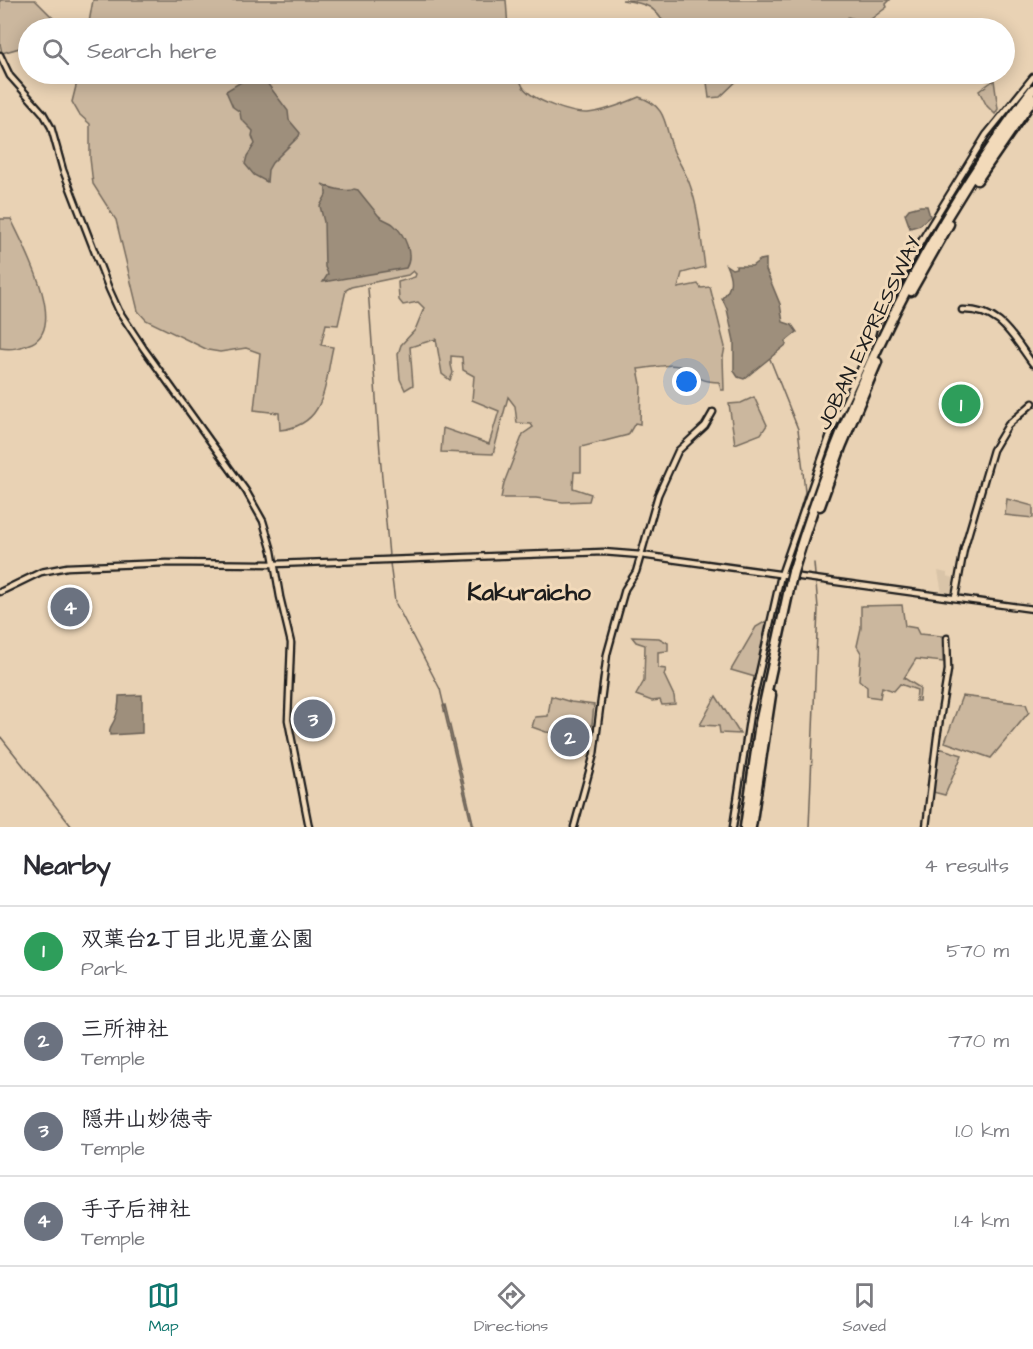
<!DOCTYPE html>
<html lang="en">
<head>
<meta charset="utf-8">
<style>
	body { margin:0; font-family:"Architects Daughter","Klee One",sans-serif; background:#f2f2f3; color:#2b2b33 }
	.you { position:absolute; left:687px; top:382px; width:21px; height:21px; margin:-15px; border:4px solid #fff; border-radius:50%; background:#1a73e8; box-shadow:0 0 0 9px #1a73e833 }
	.badge { display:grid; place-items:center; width:39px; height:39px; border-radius:50%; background:#0f766e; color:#fff; font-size:20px; font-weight:700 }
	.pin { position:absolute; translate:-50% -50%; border:3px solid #fff; box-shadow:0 2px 6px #0006 }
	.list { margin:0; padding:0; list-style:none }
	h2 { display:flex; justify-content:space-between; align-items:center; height:78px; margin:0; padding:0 24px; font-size:26px }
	h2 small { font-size:20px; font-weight:400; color:#7c7c81 }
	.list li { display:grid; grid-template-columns:39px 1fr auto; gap:18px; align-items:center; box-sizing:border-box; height:90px; padding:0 24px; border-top:2px solid #e1e1e2 }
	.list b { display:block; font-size:22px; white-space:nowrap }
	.list p { margin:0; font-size:20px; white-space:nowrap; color:#7c7c81 }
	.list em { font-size:20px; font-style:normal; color:#7c7c81 }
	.icon { flex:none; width:33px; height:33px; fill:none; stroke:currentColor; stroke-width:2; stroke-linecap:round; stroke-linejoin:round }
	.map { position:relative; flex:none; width:1033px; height:827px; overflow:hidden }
	.search { position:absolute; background:#fff; box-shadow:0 3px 15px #0003; left:18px; right:18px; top:18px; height:66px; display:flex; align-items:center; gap:15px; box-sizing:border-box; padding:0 21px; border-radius:33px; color:#7c7c81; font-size:22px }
	.sheet { height:438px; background:#fff }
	nav { display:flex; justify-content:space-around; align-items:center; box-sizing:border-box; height:84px; border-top:2px solid #e1e1e2; background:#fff; font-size:16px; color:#7c7c81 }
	nav a { display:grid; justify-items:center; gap:3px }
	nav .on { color:#0f766e }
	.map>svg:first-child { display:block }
	.built { fill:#d9c4a8 }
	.green { fill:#cbb79e; stroke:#746a5d; stroke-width:1.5 }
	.water { fill:#9e8f7c; stroke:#6a6156; stroke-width:1.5 }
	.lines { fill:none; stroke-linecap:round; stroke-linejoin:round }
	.stream { stroke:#6a6156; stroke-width:1.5 }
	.tertiary-casing { stroke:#1c1c1c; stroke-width:9 }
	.motorway-casing { stroke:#1c1c1c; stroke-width:13 }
	.tertiary { stroke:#f2daba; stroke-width:4.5 }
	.motorway { stroke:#f2daba; stroke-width:8 }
	.motorway-bridge-casing { stroke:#1c1c1c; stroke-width:13; stroke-linecap:butt }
	.motorway-bridge { stroke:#f2daba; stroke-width:8 }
	.labels { text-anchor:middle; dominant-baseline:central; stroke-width:6; stroke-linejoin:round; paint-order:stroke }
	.street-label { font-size:21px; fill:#1c1c1c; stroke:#f2daba }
	.quarter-label { font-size:24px; font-weight:bold; fill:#1c1c1c; stroke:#f2daba }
</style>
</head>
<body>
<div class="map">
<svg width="1033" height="827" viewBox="0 0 1033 827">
	<rect width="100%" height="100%" fill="#e9d2b4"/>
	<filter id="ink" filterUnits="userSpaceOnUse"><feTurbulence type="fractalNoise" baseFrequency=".0167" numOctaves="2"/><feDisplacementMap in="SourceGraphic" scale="12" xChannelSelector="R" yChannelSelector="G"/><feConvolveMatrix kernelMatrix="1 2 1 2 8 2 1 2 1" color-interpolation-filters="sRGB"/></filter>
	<g filter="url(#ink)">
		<path class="built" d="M938,571L947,573V576L954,578L952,593H942Z"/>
		<path class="green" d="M0,0H35L60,25L59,28H28V55L23,47L2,53L0,44Z
			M93,0H506L508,28H88Z
			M622,0H890L886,4L887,7L867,22L848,17L842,28H668C653,6 650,4 622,0Z
			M79,74H518C519,78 521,83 523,87C533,101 572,114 588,113C606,111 623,104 639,97C669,106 664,128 674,152C679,163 686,173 690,185C699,210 701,240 705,267L682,273L678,288L698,284L701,288L710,287L725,347L723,357L724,390H721L719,382C695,381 702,376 685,368C672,362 651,368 638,369L641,384L640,424L635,423L628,435L581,447V472H574L573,488L591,494L589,501L563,502L536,498H501L504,483L523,434L533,427L531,424L517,423L515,406L508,397L493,454L441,452L443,428L489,444L499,411L472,400L474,376L463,370L462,357L451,356V365L453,373L450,380L442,374L436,339L410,347L413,385L405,390L400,379L398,354L401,345L415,330L424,308L418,302L403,305L399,300L398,282L415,277L416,274L413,271L408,275L351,287L346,290L338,325L326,324L321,345L333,347C324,385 327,425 280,430L279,413L254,410L260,353L246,348L220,352L208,350L146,320L138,311L116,220L93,184L90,158V124L79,114L72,102Z
			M706,74H744L720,97L709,98Z
			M994,80L998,109L995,114L987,106L979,91Z
			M0,219H11C23,245 68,325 32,343C20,348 12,350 0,348Z
			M959,391L974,401L962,418L948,408Z
			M754,397L767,425L761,434L735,444L729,404L741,403Z
			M1007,499L1033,506V518L1005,515Z
			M902,605L905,626L916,628L919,634L942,636L943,662L916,659L904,678L920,688L919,701H916L917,690L900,684L894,691L882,687L880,698L867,696V687L859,680L861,653L857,646L861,628V606Z
			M768,620L755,677L731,670L756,627Z
			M632,637L659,638L668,643V651L658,652V668L666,669L664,675L674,696L675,704L662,705L660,700L652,701L636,695L644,681L645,645L636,642Z
			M551,696L571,702L594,705L589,752L574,755L573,734L546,732L532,727L535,717L548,716Z
			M716,696L740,734L720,733L719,726L700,725Z
			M962,696L1026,704L1029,712L991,758L945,742Z
			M939,748L962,755L945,795L933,792Z"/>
		<path class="water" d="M261,75L288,111L289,120L300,133L299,136L272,163L268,170L267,182L254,175L245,164L247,156L255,144L252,136L253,131L241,119L240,112L233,107L226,91L251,76Z
			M322,184C329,188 348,193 354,189L358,190C365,199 371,206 378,215C382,220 390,221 394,225C405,235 414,255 406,268L323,282L328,274L325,267L324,222L320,206L326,195V187Z
			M920,206H927L930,216L920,225L910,228L905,214L909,209Z
			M766,259V270L780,304L783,322L792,325L797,332L786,341V345L744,379L738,377L734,371V341L727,309L722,298C733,288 732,278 726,265L732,269L736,268V266H752L760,260Z
			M142,695V733L110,735C109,728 111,727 114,721C118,713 119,704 119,696Z
			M445,705L474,827H472L443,706Z"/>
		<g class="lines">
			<path class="stream" d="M368,288L380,453
				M770,359L798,429L803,470
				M380,455L389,556
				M790,543L805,492L803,472
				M390,563L395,602
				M814,563L815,575
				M816,583L818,608
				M396,604L440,689L444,706
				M0,736L72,827
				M809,827L818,609"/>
			<defs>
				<path id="tertiary" d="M0,55L10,76L43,113L51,127L63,170L109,289L119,311L144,349L246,491L263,521L272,551L280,597L291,643L288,720L309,827
					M962,310C1001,309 1012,336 1033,364
					M0,592L41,572L67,567L166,563L275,564L603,552L641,555L1033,609
					M955,598L964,549L993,450L1008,425L1033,403
					M574,827L594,754L607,654L625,589L636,572L658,495L678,451L705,426L713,412
					M733,827L750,714L781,575L832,429L866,357L874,327L924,236L986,135L1033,77
					M926,827L937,737L948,670L947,638"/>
				<path id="motorway" d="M977,180L1033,99
					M911,291L949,224
					M820,506L841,447L877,362
					M793,572C845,398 923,234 1033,89
					M745,827L760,723L791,580
					M751,827L771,695"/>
			</defs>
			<use href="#tertiary" class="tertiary-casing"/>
			<use href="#motorway" class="motorway-casing"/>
			<use href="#tertiary" class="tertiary"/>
			<use href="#motorway" class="motorway"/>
			<defs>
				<path id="motorway-bridge" d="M791,580L793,572"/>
			</defs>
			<use href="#motorway-bridge" class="motorway-bridge-casing"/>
			<use href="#motorway-bridge" class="motorway-bridge"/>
		</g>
	</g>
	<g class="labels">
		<g class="street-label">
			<text transform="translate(869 333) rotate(-64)">JOBAN EXPRESSWAY</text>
		</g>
		<g class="quarter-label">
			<text x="529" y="593">Kakuraicho</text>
		</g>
	</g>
</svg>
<div class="you"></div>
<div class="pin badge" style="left:961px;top:404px;background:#2e9e5b">1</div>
<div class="pin badge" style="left:570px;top:737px;background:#6b7280">2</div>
<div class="pin badge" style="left:313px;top:719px;background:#6b7280">3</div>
<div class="pin badge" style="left:70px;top:607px;background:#6b7280">4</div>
<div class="search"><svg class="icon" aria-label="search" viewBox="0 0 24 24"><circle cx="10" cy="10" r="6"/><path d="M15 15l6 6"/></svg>Search here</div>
</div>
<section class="sheet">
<h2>Nearby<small>4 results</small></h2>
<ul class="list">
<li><span class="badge" style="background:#2e9e5b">1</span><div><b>双葉台2丁目北児童公園</b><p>Park</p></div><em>570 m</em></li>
<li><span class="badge" style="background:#6b7280">2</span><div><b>三所神社</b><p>Temple</p></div><em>770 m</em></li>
<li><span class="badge" style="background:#6b7280">3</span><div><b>隠井山妙徳寺</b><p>Temple</p></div><em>1.0 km</em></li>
<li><span class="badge" style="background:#6b7280">4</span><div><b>手子后神社</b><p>Temple</p></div><em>1.4 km</em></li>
</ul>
</section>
<nav>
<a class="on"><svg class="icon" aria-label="map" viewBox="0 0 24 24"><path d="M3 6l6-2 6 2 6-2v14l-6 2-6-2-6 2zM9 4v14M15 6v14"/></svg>Map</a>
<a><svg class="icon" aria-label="directions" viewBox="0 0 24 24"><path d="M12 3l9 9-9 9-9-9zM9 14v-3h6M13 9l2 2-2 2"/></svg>Directions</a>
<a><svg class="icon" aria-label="saved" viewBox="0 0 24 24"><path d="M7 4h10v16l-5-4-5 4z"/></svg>Saved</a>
</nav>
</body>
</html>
